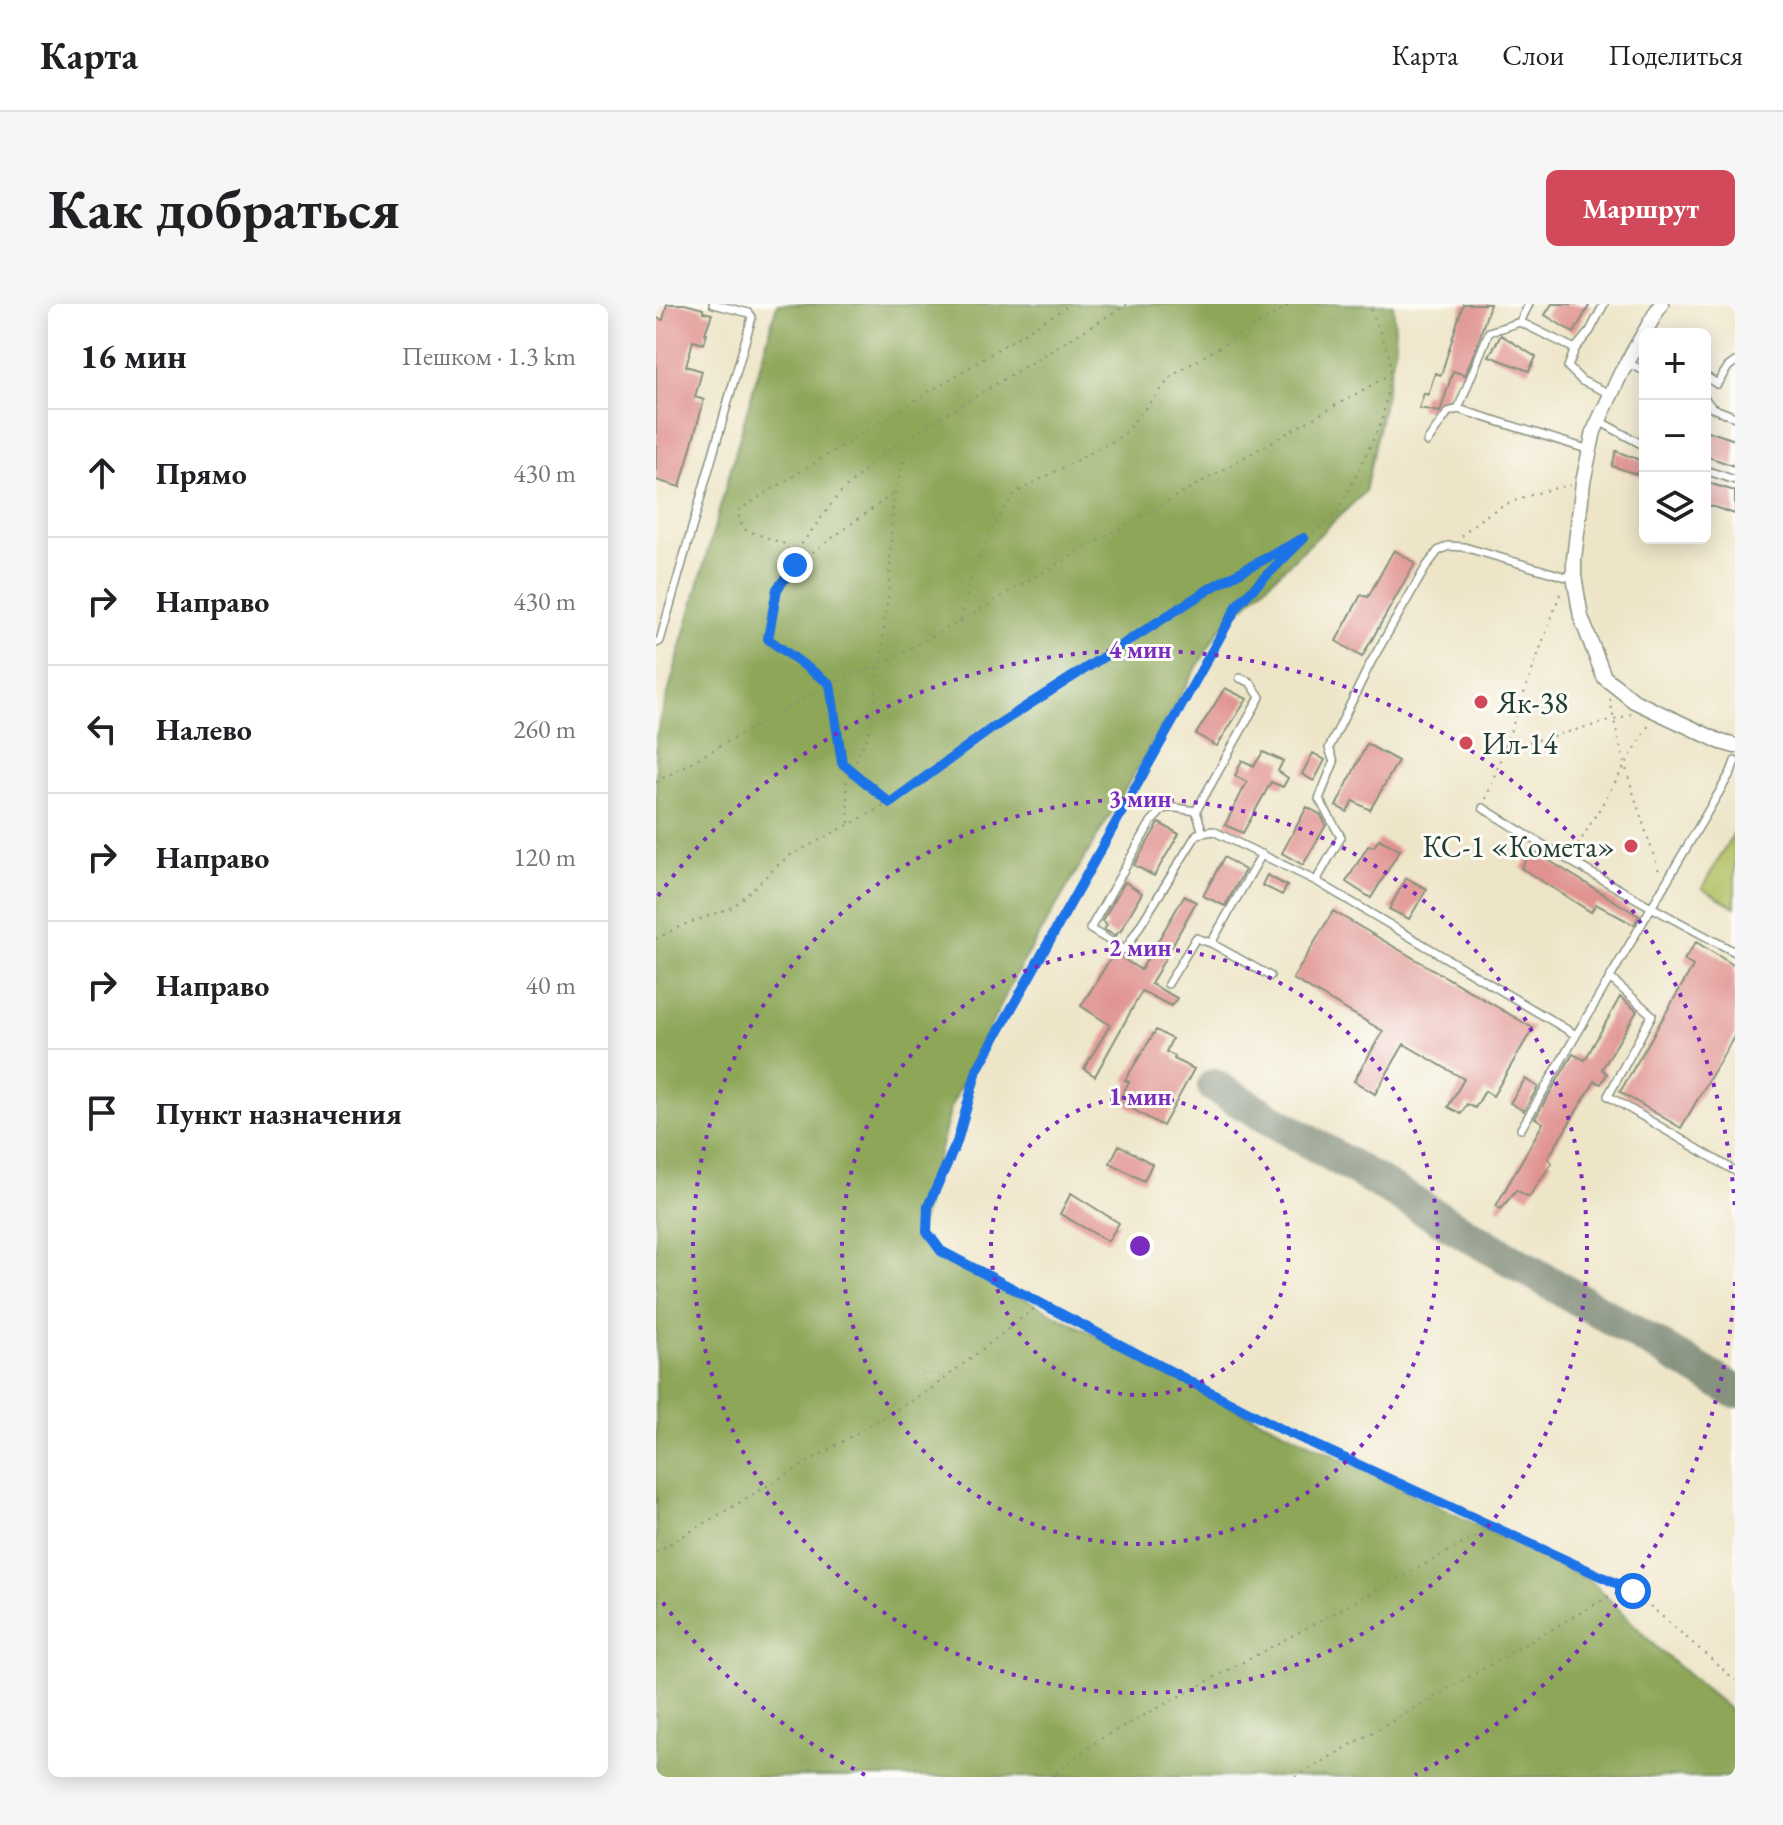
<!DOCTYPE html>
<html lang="ru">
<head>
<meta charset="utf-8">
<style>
	body { margin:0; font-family:"EB Garamond",serif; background:#f6f6f6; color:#202124 }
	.controls { position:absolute; right:24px; top:24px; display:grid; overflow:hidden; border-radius:12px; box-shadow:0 4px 20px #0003 }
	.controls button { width:72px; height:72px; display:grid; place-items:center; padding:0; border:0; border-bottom:2px solid #e0e0e0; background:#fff; color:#202124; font:40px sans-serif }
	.stop { position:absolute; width:24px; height:24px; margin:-18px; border:6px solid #1a73e8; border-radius:50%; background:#fff }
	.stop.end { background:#1a73e8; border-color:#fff; box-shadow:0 2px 8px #0008 }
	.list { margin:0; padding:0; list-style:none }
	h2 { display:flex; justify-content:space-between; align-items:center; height:104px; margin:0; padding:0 32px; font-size:34px }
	h2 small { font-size:26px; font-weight:400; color:#757577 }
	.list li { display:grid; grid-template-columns:52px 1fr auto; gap:24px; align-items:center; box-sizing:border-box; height:128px; padding:0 32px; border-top:2px solid #e0e0e0 }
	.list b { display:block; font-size:30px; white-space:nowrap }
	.list em { font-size:26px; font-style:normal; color:#757577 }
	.icon { flex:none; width:44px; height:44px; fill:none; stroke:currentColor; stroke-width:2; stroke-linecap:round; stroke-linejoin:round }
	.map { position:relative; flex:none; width:1079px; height:1473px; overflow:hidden; border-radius:12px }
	header { display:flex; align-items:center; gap:48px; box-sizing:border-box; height:112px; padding:0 40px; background:#fff; border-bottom:2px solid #e0e0e0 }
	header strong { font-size:38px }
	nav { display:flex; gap:44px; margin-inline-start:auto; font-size:28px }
	.intro { display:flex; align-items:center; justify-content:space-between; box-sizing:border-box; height:192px; padding:0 48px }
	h1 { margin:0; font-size:56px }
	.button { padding:20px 36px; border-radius:12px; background:#d1495b; color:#fff; font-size:28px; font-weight:700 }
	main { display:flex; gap:48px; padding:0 48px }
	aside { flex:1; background:#fff; border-radius:12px; box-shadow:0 4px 20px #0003 }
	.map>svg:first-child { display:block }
	.green { fill:#b2c063; stroke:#687e4c; stroke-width:2 }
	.forest { fill:#8da659; stroke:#567246; stroke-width:2 }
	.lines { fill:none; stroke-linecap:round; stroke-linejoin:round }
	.taxiway { stroke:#86917e; stroke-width:34 }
	.building { fill:#e09391 }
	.lane-casing { stroke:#86917e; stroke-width:10 }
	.street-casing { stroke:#86917e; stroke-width:17 }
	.path { stroke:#86917e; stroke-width:2; stroke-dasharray:2 6; stroke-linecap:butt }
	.lane { stroke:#fff; stroke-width:7 }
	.street { stroke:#fff; stroke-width:14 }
	.route { stroke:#1a73e8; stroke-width:10 }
	.ring { fill:none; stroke:#7b2cbf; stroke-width:4; stroke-dasharray:4 8 }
	.poi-dot { fill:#d1495b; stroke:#fdfcf7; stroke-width:3 }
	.labels { text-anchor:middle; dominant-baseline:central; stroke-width:6; stroke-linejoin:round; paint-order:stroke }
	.poi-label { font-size:30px; fill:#1f3d34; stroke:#fdfcf7; text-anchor:start }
	.centre { fill:#7b2cbf; stroke:#fdfcf7; stroke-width:4 }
	.ring-label { font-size:24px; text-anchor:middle; font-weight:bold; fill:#7b2cbf; stroke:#fdfcf7; stroke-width:6; stroke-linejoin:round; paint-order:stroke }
</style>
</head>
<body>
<header>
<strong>Карта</strong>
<nav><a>Карта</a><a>Слои</a><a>Поделиться</a></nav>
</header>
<div class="intro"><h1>Как добраться</h1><a class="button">Маршрут</a></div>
<main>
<aside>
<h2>16 мин<small>Пешком · 1.3 km</small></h2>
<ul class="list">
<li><svg class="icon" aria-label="ahead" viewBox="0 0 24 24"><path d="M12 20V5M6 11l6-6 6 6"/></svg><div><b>Прямо</b></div><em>430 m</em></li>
<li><svg class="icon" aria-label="right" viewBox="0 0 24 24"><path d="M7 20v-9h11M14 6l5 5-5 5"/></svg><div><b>Направо</b></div><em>430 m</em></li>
<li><svg class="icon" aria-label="left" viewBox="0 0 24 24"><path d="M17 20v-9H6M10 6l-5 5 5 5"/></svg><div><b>Налево</b></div><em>260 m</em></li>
<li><svg class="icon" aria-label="right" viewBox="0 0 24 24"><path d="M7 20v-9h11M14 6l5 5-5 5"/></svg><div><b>Направо</b></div><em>120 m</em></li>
<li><svg class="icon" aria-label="right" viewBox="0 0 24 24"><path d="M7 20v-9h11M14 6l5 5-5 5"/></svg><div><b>Направо</b></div><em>40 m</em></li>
<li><svg class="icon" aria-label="arrive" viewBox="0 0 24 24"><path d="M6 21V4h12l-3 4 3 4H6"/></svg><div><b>Пункт назначения</b></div></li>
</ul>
</aside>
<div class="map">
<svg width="1079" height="1473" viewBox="0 0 1079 1473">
	<rect width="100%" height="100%" fill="#fdfcf7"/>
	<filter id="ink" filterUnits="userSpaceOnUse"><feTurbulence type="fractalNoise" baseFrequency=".0125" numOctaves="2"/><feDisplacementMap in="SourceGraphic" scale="16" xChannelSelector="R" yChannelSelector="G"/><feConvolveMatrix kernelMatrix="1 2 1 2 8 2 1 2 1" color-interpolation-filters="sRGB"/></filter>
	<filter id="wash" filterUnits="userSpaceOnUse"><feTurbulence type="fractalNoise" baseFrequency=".006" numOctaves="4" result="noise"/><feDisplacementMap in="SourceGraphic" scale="32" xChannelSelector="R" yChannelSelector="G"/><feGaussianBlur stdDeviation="1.8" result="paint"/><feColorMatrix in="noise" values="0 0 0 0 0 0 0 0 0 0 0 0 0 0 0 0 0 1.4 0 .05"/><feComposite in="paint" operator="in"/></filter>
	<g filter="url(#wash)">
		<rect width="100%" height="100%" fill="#eee5c8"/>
		<path class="green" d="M1079,527V603L1046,584Z"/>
		<path class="forest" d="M121,0H737L740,40L709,188L563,326L359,672L296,800L260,938L566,1097L935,1277L1004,1347L1079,1410V1473H0V432Z"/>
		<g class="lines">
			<path class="taxiway" d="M558,782L1079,1087"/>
		</g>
		<g id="blocks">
			<path class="building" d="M11,0H29L47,5V8L56,10L49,29H51L48,40L37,37L30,62L46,67L39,93L48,96L24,183L0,176V14L7,16Z
				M807,0H834L822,39L809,71L797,67L784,108L763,104L768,89L772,91L779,69L785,71Z
				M896,0H934L918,29L889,11Z
				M845,31L880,53L873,67L833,52Z
				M1049,126L1079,136V162L1049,152Z
				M960,147L989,158V173L956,162Z
				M1049,178L1079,187V210L1049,200Z
				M738,246L759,259L706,353L680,337L705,291L712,293Z
				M569,384L591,395L561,442L540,430Z
				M711,440L742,457L714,506L697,497L691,508L680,502Z
				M607,448L627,457L622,467L632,474L627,483L615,478L587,529L569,521L591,478L579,472L586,456L598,462Z
				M657,449L669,456L658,477L646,470Z
				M651,503L665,511L670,521L647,561L626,549Z
				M503,519L523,530L498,572L478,561Z
				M723,535L744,546L715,594L690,578L712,542L718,543Z
				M876,546L983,612L978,621L940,600L935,608L865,564Z
				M568,553L589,566L569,602L547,592Z
				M611,571L631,582L626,591L606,581Z
				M750,574L771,585L753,615L733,605Z
				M469,578L486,589L464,628H462L460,632L448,626L451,621L446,617Z
				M528,592L540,598L495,680L521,694L515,702L486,687L439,772L428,765L454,721L425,702L458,649L485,666Z
				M677,607L877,724L837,792L829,787L819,804L811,800L805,810L792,803L808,775L748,740L719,790L698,777L727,727L637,675Z
				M1040,638L1079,662V731L1025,824L964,788L1037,662L1028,656Z
				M964,693L981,707L946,765L951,770L945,780L939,777L892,854L896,859L873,893L860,886L845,905L840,902L887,819L879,814L917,750L929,756Z
				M500,726L516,735L510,748L519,752L518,755L538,765L507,822L462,797L473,778L469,776Z
				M869,775L882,783L868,807L854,799Z
				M463,841L496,860L488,877L454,859Z
				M415,889L463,919L452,937L404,910Z"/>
		</g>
	</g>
	<g filter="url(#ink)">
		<use href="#blocks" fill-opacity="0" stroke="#86917e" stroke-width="2"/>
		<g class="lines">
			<defs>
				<path id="lane" d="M873,0L864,18L919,45L912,63L926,77L955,90
					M919,45L934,27L948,0
					M971,59L989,67
					M1049,72L1061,80L1072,63L1079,58
					M1049,95L1056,104L1079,113
					M802,105L833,28L864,18
					M943,117L989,142
					M771,138L792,108L802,105L934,146
					M1049,166L1079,176
					M0,339L4,337L9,319L96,13L93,9L57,0
					M584,374L594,378L604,393L540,507L520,504H508L495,518L434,625L469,646L541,530L557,527L660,577L685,533L663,495L678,458L673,444L715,358L770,263L782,247L792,242L808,243L910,273L917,272
					M827,504C909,556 993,603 1079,648
					M540,507L547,529
					M660,577L920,731
					M555,639L606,550
					M954,674L996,711L952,792L1079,867
					M512,680L540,634L555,639L614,672
					M865,825L1075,468L1079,457"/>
				<path id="street" d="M1005,0L965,69L938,127L927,178L918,255V272L925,313L948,373L978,397L1065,438L1079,442"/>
			</defs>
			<use href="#lane" class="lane-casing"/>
			<use href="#street" class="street-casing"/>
			<path class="path" d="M806,232C832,202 876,189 914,181
				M648,234L583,299L321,766L301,838L272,902L271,928L285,947L627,1126L977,1287L1079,1376
				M136,253L183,190L221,155L253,132
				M139,261L129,240L87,225L81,207L415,0
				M305,316L318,262L342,214L359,189L466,132L517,71L635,0
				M954,395C964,455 985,512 1004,570
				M850,444L958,416L975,410
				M0,478L174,380L225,360L305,317L366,280L733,71
				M830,495L905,287
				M233,498L186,459L174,380L112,335L121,285L139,261L238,189
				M193,519L190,480L204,446L212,433L225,360L229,312L232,294L237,196L254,132L472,0
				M918,548L994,419
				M0,635L27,621L77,603L131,553L234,499L335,425L558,282L648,234L680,212L726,117L734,70V54L713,0
				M0,1248L275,1085L383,1001
				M394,1473L446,1434L838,1223
				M639,1473L955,1291L976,1287"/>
			<use href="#lane" class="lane"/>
			<use href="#street" class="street"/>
		</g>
	</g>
	<g class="lines" filter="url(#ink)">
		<path class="route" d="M139,261L121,285L112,335L174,380L186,459L234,499L335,425L558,282L648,234L583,299L321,766L301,838L272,902L271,928L285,947L627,1126L977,1287"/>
	</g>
	<g class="ring">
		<circle cx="484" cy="942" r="149"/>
		<circle cx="484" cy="942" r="298"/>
		<circle cx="484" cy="942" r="447"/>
		<path d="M1079 978A596 596 0 0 1 759 1471M209 1471A596 596 0 0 1 2 1292M2 592A596 596 0 0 1 1079 906"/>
	</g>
	<g class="poi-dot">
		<circle cx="825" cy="398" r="8"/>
		<circle cx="810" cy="439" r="8"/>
		<circle cx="975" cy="542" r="8"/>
	</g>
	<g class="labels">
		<g class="poi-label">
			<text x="841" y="398">Як-38</text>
			<text x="826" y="439">Ил-14</text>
			<text x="959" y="542" text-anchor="end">КС-1 «Комета»</text>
		</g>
	</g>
	<circle cx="484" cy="942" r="12" class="centre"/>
	<g class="ring-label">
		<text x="484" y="354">4 мин</text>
		<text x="484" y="503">3 мин</text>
		<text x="484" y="652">2 мин</text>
		<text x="484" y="801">1 мин</text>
	</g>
</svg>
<div class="controls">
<button>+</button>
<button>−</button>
<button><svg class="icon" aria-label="layers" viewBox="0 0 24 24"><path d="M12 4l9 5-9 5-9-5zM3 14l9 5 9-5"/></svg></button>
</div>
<div class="stop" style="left:977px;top:1287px"></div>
<div class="stop end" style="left:139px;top:261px"></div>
</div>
</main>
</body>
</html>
